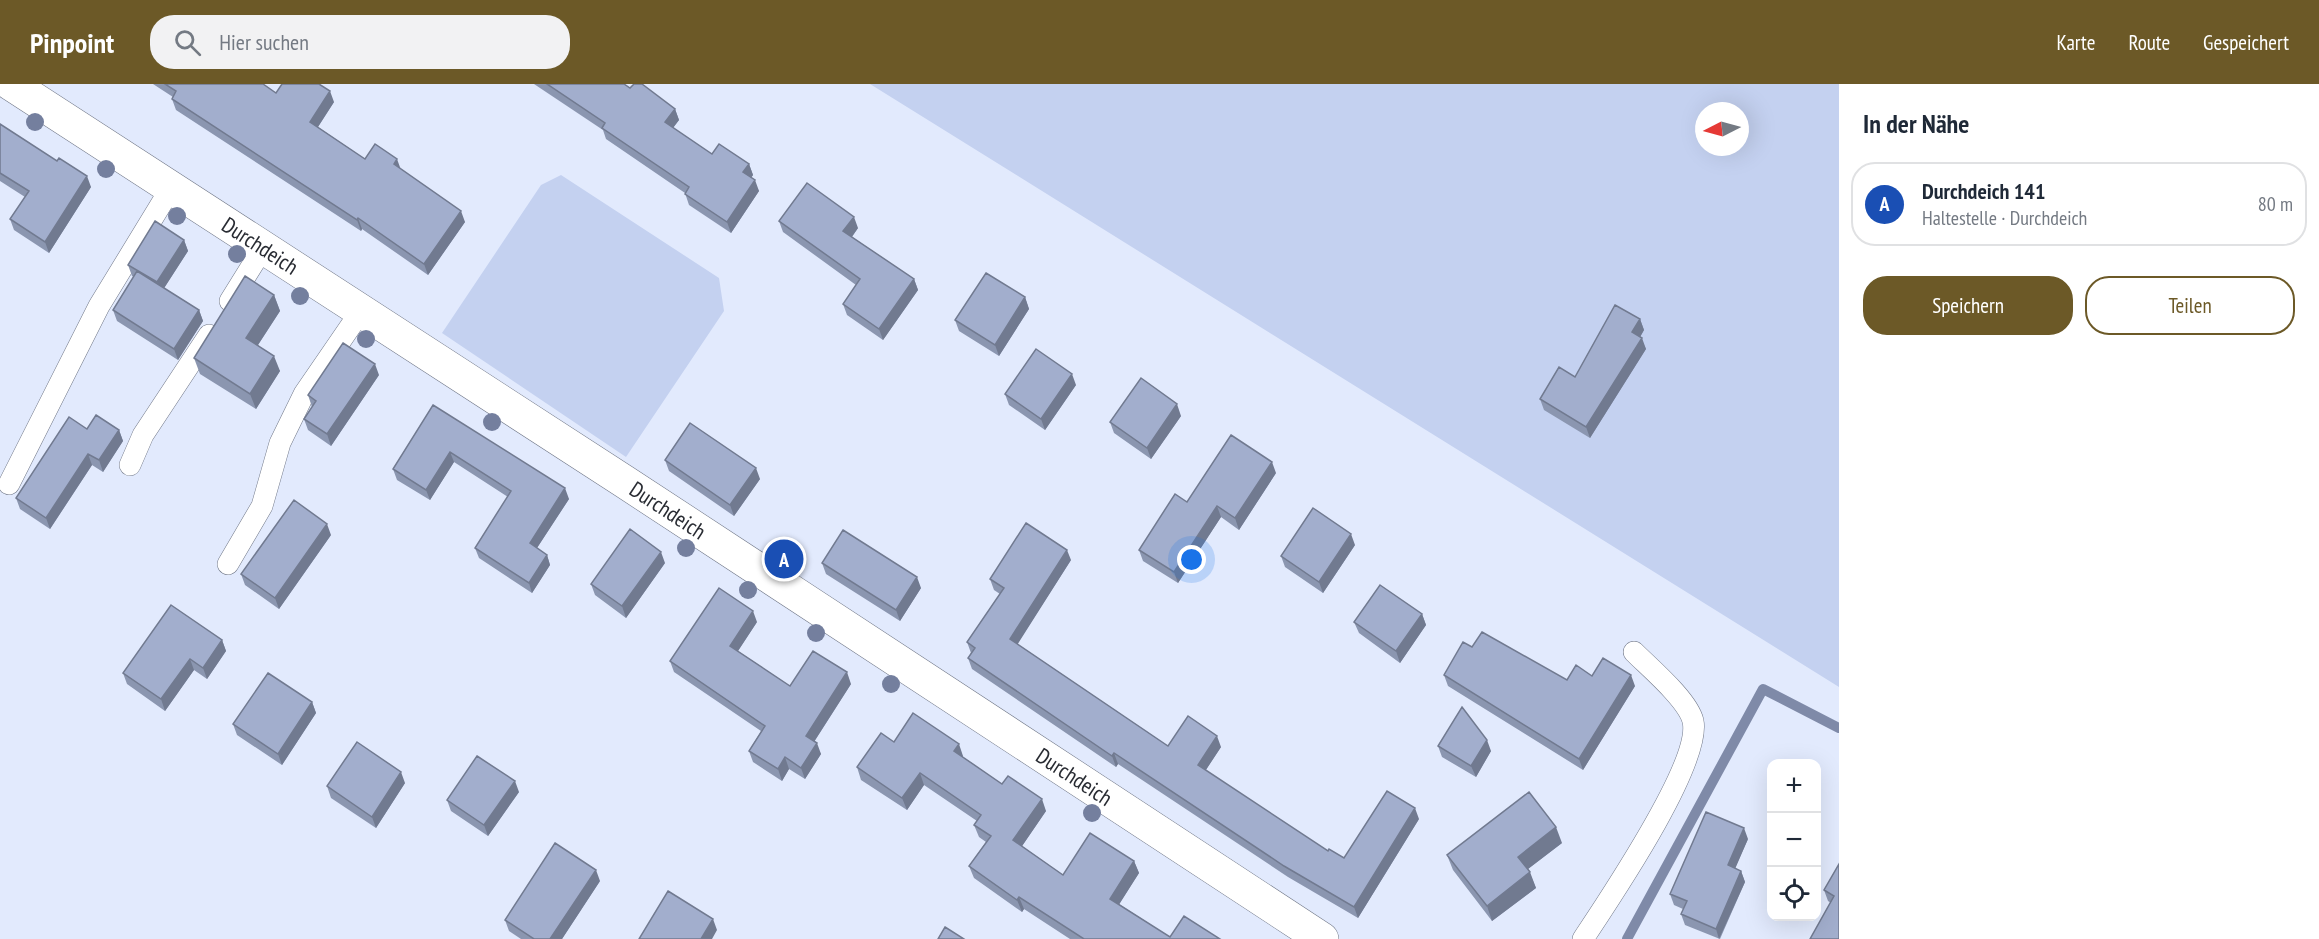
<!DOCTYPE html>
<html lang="de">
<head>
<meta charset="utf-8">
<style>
	body { margin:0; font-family:"PT Sans Narrow",sans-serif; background:#f2f2f3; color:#1f2937 }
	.controls { position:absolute; right:18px; bottom:18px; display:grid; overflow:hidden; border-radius:12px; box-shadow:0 6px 24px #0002 }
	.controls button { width:54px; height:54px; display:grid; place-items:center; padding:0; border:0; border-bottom:2px solid #e0e1e3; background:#fff; color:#1f2937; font:30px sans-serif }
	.compass { position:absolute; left:1695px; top:18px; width:54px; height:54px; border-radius:50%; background:#fff; box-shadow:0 6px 24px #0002; rotate:264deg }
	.you { position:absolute; left:1192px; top:476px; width:21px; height:21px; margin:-15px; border:4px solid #fff; border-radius:50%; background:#1a73e8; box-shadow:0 0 0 9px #1a73e833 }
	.badge { display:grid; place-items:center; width:39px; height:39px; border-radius:50%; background:#6c5927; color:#fff; font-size:20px; font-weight:700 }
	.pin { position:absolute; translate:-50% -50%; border:3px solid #fff; box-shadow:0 2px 6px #0006 }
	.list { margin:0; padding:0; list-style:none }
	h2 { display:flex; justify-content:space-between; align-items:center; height:78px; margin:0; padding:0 24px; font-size:26px }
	h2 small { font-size:20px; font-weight:400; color:#747a83 }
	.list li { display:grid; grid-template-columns:39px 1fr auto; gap:18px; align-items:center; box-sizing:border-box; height:84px; margin:0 12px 12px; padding:0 12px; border:2px solid #e0e1e3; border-radius:24px }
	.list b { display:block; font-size:22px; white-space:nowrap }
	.list p { margin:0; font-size:20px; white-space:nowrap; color:#747a83 }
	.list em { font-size:20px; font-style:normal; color:#747a83 }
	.actions { display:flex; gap:12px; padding:18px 24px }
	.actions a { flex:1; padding:14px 0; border:2px solid #6c5927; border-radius:24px; text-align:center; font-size:21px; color:#6c5927 }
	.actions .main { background:#6c5927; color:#fff }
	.icon { flex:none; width:33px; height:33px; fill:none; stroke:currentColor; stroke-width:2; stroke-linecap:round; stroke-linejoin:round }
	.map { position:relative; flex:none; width:1839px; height:855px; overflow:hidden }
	header { display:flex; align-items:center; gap:36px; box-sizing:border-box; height:84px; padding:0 30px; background:#6c5927; color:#fff }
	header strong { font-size:28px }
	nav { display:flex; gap:33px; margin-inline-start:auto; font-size:21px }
	.search { width:420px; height:54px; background:#f2f2f3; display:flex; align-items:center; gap:15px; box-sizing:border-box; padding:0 21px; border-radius:24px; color:#747a83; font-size:22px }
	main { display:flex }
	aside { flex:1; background:#fff }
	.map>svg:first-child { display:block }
	.green { fill:#c4d1f0; fill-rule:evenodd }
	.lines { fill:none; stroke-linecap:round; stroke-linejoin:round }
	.stream { stroke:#7f8aa8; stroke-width:10 }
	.service-casing { stroke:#707787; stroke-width:22 }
	.tertiary-casing { stroke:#707787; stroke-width:34 }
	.service { stroke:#fff; stroke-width:21 }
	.tertiary { stroke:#fff; stroke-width:33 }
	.tree { fill:#747f9e }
	.wall { fill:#8b96b0 }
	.shaded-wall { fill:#717a90 }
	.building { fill:#a2aecd; stroke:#717a90; stroke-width:1.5 }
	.labels { text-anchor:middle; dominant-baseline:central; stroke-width:4.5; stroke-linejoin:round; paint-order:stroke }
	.street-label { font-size:22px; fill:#292c33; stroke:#f4f7ff }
</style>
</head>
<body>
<header>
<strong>Pinpoint</strong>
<div class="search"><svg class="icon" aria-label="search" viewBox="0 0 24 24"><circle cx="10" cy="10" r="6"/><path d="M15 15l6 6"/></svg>Hier suchen</div>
<nav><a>Karte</a><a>Route</a><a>Gespeichert</a></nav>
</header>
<main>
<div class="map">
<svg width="1839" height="855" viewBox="0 0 1839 855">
	<rect width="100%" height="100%" fill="#e2eafd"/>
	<path class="green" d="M870,0H1839V603ZM1704,27H1740V63H1704Z
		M561,91L719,194L724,227L626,373L442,249L541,101Z"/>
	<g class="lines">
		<path class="stream" d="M1627,855L1763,605L1839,644"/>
		<defs>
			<path id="service" d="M230,217L263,164
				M130,381L143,351L209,251
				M9,400L99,222L171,104
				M228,480L262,422L280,359L304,310L361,227
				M1583,855C1608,817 1702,679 1693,637C1688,616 1650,584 1634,568"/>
			<g id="tertiary">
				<path id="s1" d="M11,0L625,398L1322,855"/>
			</g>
		</defs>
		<use href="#service" class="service-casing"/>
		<use href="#tertiary" class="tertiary-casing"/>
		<use href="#service" class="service"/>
		<use href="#tertiary" class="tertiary"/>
	</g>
	<g class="tree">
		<circle cx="35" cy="38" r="9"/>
		<circle cx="106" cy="85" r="9"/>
		<circle cx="177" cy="132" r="9"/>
		<circle cx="237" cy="170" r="9"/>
		<circle cx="300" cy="212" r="9"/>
		<circle cx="366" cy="255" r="9"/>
		<circle cx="492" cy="338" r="9"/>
		<circle cx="686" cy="464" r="9"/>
		<circle cx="748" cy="506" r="9"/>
		<circle cx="816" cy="549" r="9"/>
		<circle cx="891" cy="600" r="9"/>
		<circle cx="1092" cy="729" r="9"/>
	</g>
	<path class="wall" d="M153,0H263L276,9L334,18L318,43L365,75L401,85L465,138L428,191L362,145L361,147L176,26L172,15L173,13Z
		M534,0H624L630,4L675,25L679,36L673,44L712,70L749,80L753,91L751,94L759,107L731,149L689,121L685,109L606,55L603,46Z
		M0,40L91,103L49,169L14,146L10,135L25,113L0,97Z
		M779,137L858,144L852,153L914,195L918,206L883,256L847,231L843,220L856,201L783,148Z
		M184,156L188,167L164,204L199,226L203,237L178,276L117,237L113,226L134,193L132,192L128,181Z
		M274,211L280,227L258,261L280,287L256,325L200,290L194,274Z
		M1025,213L1029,225L999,272L959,247L955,236Z
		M1640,235L1644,246L1640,253L1646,265L1590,354L1544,326L1540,315L1575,293Z
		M379,291L331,362L308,346L304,335L312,323L308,311Z
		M1076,301L1045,346L1009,321L1005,310Z
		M433,321L569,415L537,464L547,471L550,481L532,509L479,474L475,464L508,413L454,378L430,416L397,396L393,385Z
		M1181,332L1151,375L1114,349L1110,338Z
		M87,345L119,346L123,357L103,388L92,381L50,445L20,425L16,414Z
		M665,376L760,395L734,432L669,387Z
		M1276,389L1239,446L1221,433L1178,499L1143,477L1139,466L1187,418Z
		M331,451L279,525L245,501L241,490Z
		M1355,461L1323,509L1285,483L1281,472Z
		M1071,476L1017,560L1168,662L1221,663L1205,687L1328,767L1344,774L1419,735L1358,834L1288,793L1118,680L1116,683L972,585L968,574L971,569L967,558L1000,510L994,506L990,495Z
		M665,479L626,534L595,511L591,500Z
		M822,479L921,504L900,537L826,490Z
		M1422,530L1426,541L1400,579L1359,549L1354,538Z
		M757,538L738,567L790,602L851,600L814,658L821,670L805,695L789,685L782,697L753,678L749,667L761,647L674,588L670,577Z
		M222,556L226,567L207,595L194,586L165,627L127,600L123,589Z
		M1472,563L1567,596L1592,592L1635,602L1583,686L1448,602L1444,591Z
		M312,618L316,629L282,681L237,651L233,640Z
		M894,658L963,672V673L1002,700L1046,727L1022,762L1063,791L1134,777L1139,789L1119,820L1170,853L1220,855H1070L1024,825L1022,828L974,794L969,782L986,758L979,753L974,741L977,737L924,701L907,726L861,696L857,683Z
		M1438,662L1491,667L1476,693L1442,673Z
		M405,699L376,744L331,714L327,702Z
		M519,708L488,752L451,727L447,716Z
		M1748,755L1735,784L1741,787L1745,798L1720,855L1685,841L1681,830L1683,825L1674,821L1670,810Z
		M1562,759L1528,785L1536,804L1492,837L1453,786L1447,771Z
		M1839,780V855L1831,819L1828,817L1824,806Z
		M600,797L562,855H521L509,847L505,836Z"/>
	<path class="shaded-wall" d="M330,7L334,18L314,49L310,38Z
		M675,25L679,36L669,49L665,38Z
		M397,75L401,86L394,80Z
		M749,80L753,91L747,99L743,88Z
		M87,92L91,103L49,169L45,158Z
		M755,96L759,107L731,149L727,138Z
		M461,127L465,138L428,191L424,180Z
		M854,133L858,144L848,158L843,147Z
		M358,134L362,145L361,147L357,136Z
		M184,156L188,167L161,209L157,198Z
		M914,195L918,206L883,256L879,245Z
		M274,211L280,227L252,270L246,254Z
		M1025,213L1029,225L999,272L995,261Z
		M199,226L203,237L178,276L174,265Z
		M1640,235L1644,246L1636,260L1632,248Z
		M1642,254L1646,265L1590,354L1586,343Z
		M274,272L280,287L256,325L250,310Z
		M375,280L379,291L331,362L327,350Z
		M1072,290L1076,301L1045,346L1041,335Z
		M1177,320L1181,332L1151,375L1147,364Z
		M119,346L123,357L103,388L99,376Z
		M450,368L454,378L430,416L426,406Z
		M88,370L92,381L50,445L46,434Z
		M1272,378L1276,389L1239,446L1235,434Z
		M756,384L760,395L734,432L730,421Z
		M565,404L569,415L533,470L530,459Z
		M1217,422L1221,433L1178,499L1174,488Z
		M327,440L331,451L279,525L275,514Z
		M1351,450L1355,461L1323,509L1319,498Z
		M1067,466L1071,476L1014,566L1010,555Z
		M661,468L665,479L626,534L622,522Z
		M547,471L550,481L532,509L529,499Z
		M917,493L921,504L900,537L896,526Z
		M753,527L757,538L734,573L730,562Z
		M1422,530L1426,541L1400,579L1396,567Z
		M222,556L226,567L207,595L203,584Z
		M190,575L194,586L165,627L161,615Z
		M847,588L851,600L810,664L806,652Z
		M1631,591L1635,602L1583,686L1579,675Z
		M312,618L316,629L282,681L278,670Z
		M1217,652L1221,663L1202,692L1198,681Z
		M1487,656L1491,667L1476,693L1471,682Z
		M817,659L821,670L805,695L801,684Z
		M959,660L963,672L958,679L954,667Z
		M1114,669L1118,680L1116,683L1112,672Z
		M785,673L789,685L782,697L778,685Z
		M401,688L405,699L376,744L372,733Z
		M920,689L924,701L907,726L902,714Z
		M515,697L519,708L488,752L484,741Z
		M1042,715L1046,727L1018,768L1013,756Z
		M1415,724L1419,735L1358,834L1354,823Z
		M1556,743L1562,759L1524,788L1518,773Z
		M1744,744L1748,755L1732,792L1728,781Z
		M1134,777L1139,789L1115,827L1110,815Z
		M596,786L600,797L562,855H550Z
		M1741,787L1745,798L1719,855L1716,845Z
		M1530,788L1536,804L1492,837L1487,822Z
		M1019,813L1024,825L1022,828L1017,816Z
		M713,835L717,846L712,855H701Z"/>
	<path class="building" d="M165,0H263L276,9L282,0H319L330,7L310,38L365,75L375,60L397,75L394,80L461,127L424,180L358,134L357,136L172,15L176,7Z
		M547,0H624L630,4L634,0H642L675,25L665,38L712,70L719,60L749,80L743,88L755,96L727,138L685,110L689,103L602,44L605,39Z
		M0,40L57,77L59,74L87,92L45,158L10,135L29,107L0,89Z
		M807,99L854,133L843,147L914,195L879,245L843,220L860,195L779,137Z
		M155,137L184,156L157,198L128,181Z
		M137,187L199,226L174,265L113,226Z
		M986,189L1025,213L995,261L955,236Z
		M245,192L274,211L246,254L274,272L250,310L194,274Z
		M1615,221L1640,235L1632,248L1642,254L1586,343L1540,315L1559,283L1575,293Z
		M343,259L375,280L327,350L304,335L316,317L308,311Z
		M1036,265L1072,290L1041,335L1005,310Z
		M1141,294L1177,320L1147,364L1110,338Z
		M433,321L565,404L530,459L547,471L529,499L475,464L511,407L450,368L426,406L393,385Z
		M96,331L119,346L99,376L88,370L46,434L16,414L69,333L87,345Z
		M690,339L756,384L730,421L665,376Z
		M1231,351L1272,378L1235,434L1217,422L1174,488L1139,466L1175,410L1187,418Z
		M294,416L327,440L275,514L241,490Z
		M1313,424L1351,450L1319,498L1281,472Z
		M1026,439L1067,466L1010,555L1168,662L1188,632L1217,652L1198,681L1328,767L1329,765L1344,774L1387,707L1415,724L1354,823L1284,782L1114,669L1112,672L968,574L975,564L967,558L1004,504L990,495Z
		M630,445L661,468L622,522L591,500Z
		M843,446L917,493L896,526L822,479Z
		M1380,501L1422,530L1396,567L1354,538Z
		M719,504L753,527L730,562L790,602L813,567L847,588L806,652L817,659L801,684L785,673L778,685L749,667L765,642L670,577Z
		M171,521L222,556L203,584L190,575L161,615L123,589Z
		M1482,548L1567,596L1576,581L1592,592L1603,574L1631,591L1579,675L1444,591L1463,558L1472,563Z
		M268,589L312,618L278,670L233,640Z
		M1462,623L1487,656L1471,682L1438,662Z
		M913,629L959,660L954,667L1002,700L1008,692L1042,715L1013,756L1063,791L1090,749L1134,777L1110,815L1170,853L1184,832L1220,855H1084L1019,813L1017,816L969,782L991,752L974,741L981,731L920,689L902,714L857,683L881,649L894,658Z
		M357,658L401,688L372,733L327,702Z
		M477,672L515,697L484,741L447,716Z
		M1529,708L1556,743L1518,773L1530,788L1487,822L1447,771Z
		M1706,728L1744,744L1728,781L1741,787L1716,845L1681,830L1687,817L1670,810Z
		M555,759L596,786L550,855H534L505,836Z
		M1839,780V855H1810L1834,812L1824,806Z
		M668,807L713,835L701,855H639Z
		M945,843L964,855H938Z"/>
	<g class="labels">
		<g class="street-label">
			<text stroke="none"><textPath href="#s1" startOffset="297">Durchdeich</textPath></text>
			<text stroke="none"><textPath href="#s1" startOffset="783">Durchdeich</textPath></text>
			<text stroke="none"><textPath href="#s1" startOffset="1269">Durchdeich</textPath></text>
		</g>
	</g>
</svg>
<div class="controls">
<button>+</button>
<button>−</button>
<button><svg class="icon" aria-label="locate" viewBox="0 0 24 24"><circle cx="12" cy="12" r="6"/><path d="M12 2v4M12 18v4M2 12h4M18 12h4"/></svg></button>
</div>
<svg class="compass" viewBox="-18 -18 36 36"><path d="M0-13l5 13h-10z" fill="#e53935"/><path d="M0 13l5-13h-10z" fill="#747a83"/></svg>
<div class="you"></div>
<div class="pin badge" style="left:784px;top:475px;background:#1a4fb4">A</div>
</div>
<aside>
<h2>In der Nähe<small></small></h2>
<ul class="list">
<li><span class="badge" style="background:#1a4fb4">A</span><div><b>Durchdeich 141</b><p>Haltestelle · Durchdeich</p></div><em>80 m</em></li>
</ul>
<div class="actions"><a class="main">Speichern</a><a>Teilen</a></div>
</aside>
</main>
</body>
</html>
